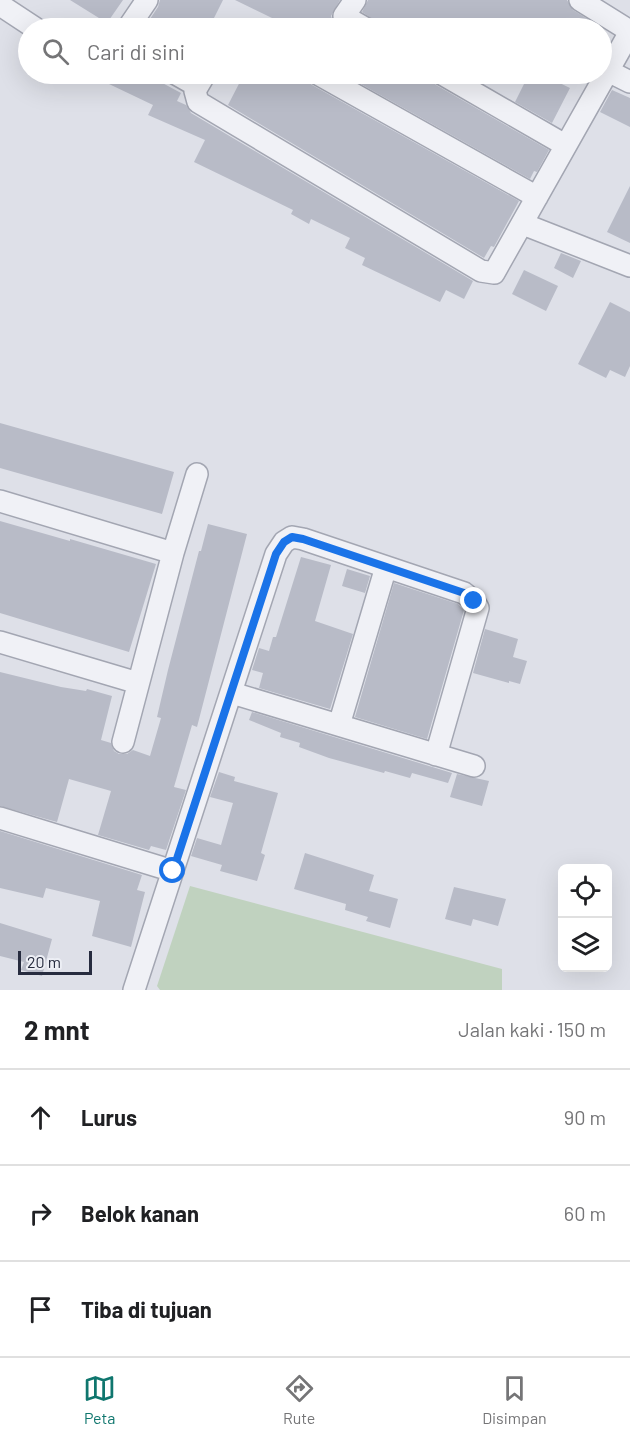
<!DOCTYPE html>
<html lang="id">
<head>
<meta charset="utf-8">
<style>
	body { margin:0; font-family:Barlow,sans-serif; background:#f6f6f6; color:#202124 }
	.controls { position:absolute; right:18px; bottom:18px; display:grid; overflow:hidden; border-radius:9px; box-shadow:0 6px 24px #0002 }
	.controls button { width:54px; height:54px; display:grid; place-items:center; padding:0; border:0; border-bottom:2px solid #e0e0e0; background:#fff; color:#202124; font:30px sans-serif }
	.scale { position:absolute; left:18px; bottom:15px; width:74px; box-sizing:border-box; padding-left:6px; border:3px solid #272c3f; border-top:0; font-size:16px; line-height:21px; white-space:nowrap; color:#272c3f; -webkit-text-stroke:4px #edeff5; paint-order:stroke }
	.stop { position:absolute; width:18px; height:18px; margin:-14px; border:4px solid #1a73e8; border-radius:50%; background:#fff }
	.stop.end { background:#1a73e8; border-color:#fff; box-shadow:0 2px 6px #0008 }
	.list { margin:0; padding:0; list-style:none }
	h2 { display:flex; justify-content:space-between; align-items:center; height:78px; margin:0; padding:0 24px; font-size:26px }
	h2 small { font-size:20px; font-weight:400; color:#757577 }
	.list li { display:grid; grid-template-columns:39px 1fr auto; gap:18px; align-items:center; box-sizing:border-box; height:96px; padding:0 24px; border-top:2px solid #e0e0e0 }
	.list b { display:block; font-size:22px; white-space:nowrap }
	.list em { font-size:20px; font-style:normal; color:#757577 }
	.icon { flex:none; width:33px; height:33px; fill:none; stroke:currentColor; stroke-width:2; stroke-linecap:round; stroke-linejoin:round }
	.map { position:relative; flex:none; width:630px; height:990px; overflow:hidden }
	.search { position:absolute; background:#fff; box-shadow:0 6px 24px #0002; left:18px; right:18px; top:18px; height:66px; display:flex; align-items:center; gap:15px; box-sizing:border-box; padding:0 21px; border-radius:33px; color:#757577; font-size:22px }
	.sheet { height:366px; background:#fff }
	nav { display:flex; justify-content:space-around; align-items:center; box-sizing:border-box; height:84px; border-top:2px solid #e0e0e0; background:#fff; font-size:16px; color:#757577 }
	nav a { display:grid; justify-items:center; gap:3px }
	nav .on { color:#0f766e }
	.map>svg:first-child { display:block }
	.green { fill:#c0d2bf }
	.building { fill:#b8bbc7 }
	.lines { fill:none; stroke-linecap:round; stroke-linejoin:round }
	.minor-casing { stroke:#a3a6b2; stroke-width:24 }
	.minor { stroke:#f0f1f6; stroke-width:21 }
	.route { stroke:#1a73e8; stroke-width:8 }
</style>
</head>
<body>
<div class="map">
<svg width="630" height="990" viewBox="0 0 630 990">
	<rect width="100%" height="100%" fill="#dee0e8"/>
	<path class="green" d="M190,886L502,969V990H160L157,986Z"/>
	<path class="building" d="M70,0H123L107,23Z
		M160,0H223L209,28H144L158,7Z
		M235,0H340L331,16L333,23L340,28H267L272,18Z
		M368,0H567L573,10L602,28H378L376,21L362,12Z
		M88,74H158L155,79L181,93L177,101L186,105L191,113L473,281L464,299L446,290L440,302L362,265L365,258L345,248L350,238L311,219L309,224L291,214L293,210L194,162L205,140L148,115L153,105Z
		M244,74H305L307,80L312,85L519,201L494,247L491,246L484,258L228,105Z
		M343,74H429L431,80L436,85L549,150L537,172L534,171L530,179Z
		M529,74H541L570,88L552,123L515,102Z
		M612,90L630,98V127L600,112Z
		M630,186V243L607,232Z
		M561,253L581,261L573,278L554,268Z
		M524,270L558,286L546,311L512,294Z
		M610,302L630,312V366L625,377L610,370L606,378L578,364Z
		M0,423L174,472L162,514L0,468Z
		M0,521L70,541V539L156,564L129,652L0,613Z
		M208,524L247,534L197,727L192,725L174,787L186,790L166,850L151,846L149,850L98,835L111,791L69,779L57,822L0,806V672L61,687L86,691L87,689L112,696L101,740L111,743L114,751L119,754H127L133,750L150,756L161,718L157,717L168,670L199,551H201Z
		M301,557L331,565L315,621L353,634L330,709L259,688L263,673L252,670L259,648L269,651L273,637H276Z
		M347,569L370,576L365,593L342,586Z
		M394,583L458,604L464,610L427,739L355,717Z
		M485,629L518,639L513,657L527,661L520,684L509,681V683L473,673Z
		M252,712L452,773L448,783L412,773L410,778L385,771L384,773L329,758L299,747L300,743L280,737L281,733L249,720Z
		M219,772L235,777L234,781L278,793L261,853L265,855L257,881L220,871L222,865L191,856L197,838L221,845L233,803L210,797Z
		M457,774L489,781L482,806L450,797Z
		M0,831L142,875L137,890L145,892L131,947L92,936L100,901L46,888L43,898L0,888Z
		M305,853L374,875L369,891L398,899L390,928L366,921L368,917L345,910L346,904L294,889Z
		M454,887L506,899L498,926L473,919L471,926L445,919Z
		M0,923L52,939L42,976L21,970L24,962L0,956Z"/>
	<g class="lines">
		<defs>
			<path id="minor" d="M355,0L344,16L365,28
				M580,0L630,31
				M0,5L35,28
				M128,28L147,0
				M608,71L630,82
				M176,74L197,86
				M205,74L195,91L198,102L481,271L494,273L630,32
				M318,74L537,197
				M442,74L565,145
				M523,224L630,266
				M0,501L173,553
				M0,642L138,683
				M232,693L474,766
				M339,725L386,567
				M123,742L173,553L197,474
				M0,818L173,871
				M134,990L276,554L284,542L292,537L303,539L464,593L474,601L478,608L436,755"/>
		</defs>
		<use href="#minor" class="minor-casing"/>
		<use href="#minor" class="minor"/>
	</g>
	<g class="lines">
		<path class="route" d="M173,871L276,554L284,542L292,537L303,539L464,593L474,601"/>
	</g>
</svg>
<div class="controls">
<button><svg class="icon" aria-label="locate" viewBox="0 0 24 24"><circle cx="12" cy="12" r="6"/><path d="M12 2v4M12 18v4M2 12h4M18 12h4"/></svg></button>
<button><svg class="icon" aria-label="layers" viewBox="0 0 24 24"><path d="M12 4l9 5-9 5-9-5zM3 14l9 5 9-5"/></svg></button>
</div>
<div class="scale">20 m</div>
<div class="stop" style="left:173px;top:871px"></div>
<div class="stop end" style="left:474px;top:601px"></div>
<div class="search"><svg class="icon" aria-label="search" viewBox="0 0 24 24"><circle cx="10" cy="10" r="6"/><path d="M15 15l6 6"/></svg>Cari di sini</div>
</div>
<section class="sheet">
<h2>2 mnt<small>Jalan kaki · 150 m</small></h2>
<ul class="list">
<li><svg class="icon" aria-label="ahead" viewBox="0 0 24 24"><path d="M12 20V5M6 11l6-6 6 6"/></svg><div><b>Lurus</b></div><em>90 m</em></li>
<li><svg class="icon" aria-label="right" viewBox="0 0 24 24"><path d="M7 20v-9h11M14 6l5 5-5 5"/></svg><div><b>Belok kanan</b></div><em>60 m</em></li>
<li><svg class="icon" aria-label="arrive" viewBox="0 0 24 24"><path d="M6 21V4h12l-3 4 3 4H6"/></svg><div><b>Tiba di tujuan</b></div></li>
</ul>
</section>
<nav>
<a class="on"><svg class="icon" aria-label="map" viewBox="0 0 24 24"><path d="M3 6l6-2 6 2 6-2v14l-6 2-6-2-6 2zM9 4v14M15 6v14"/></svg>Peta</a>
<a><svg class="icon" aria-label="directions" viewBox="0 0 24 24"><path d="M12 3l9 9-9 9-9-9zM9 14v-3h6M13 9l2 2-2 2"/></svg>Rute</a>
<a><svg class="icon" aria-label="saved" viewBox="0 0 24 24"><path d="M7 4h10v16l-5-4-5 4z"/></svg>Disimpan</a>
</nav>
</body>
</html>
